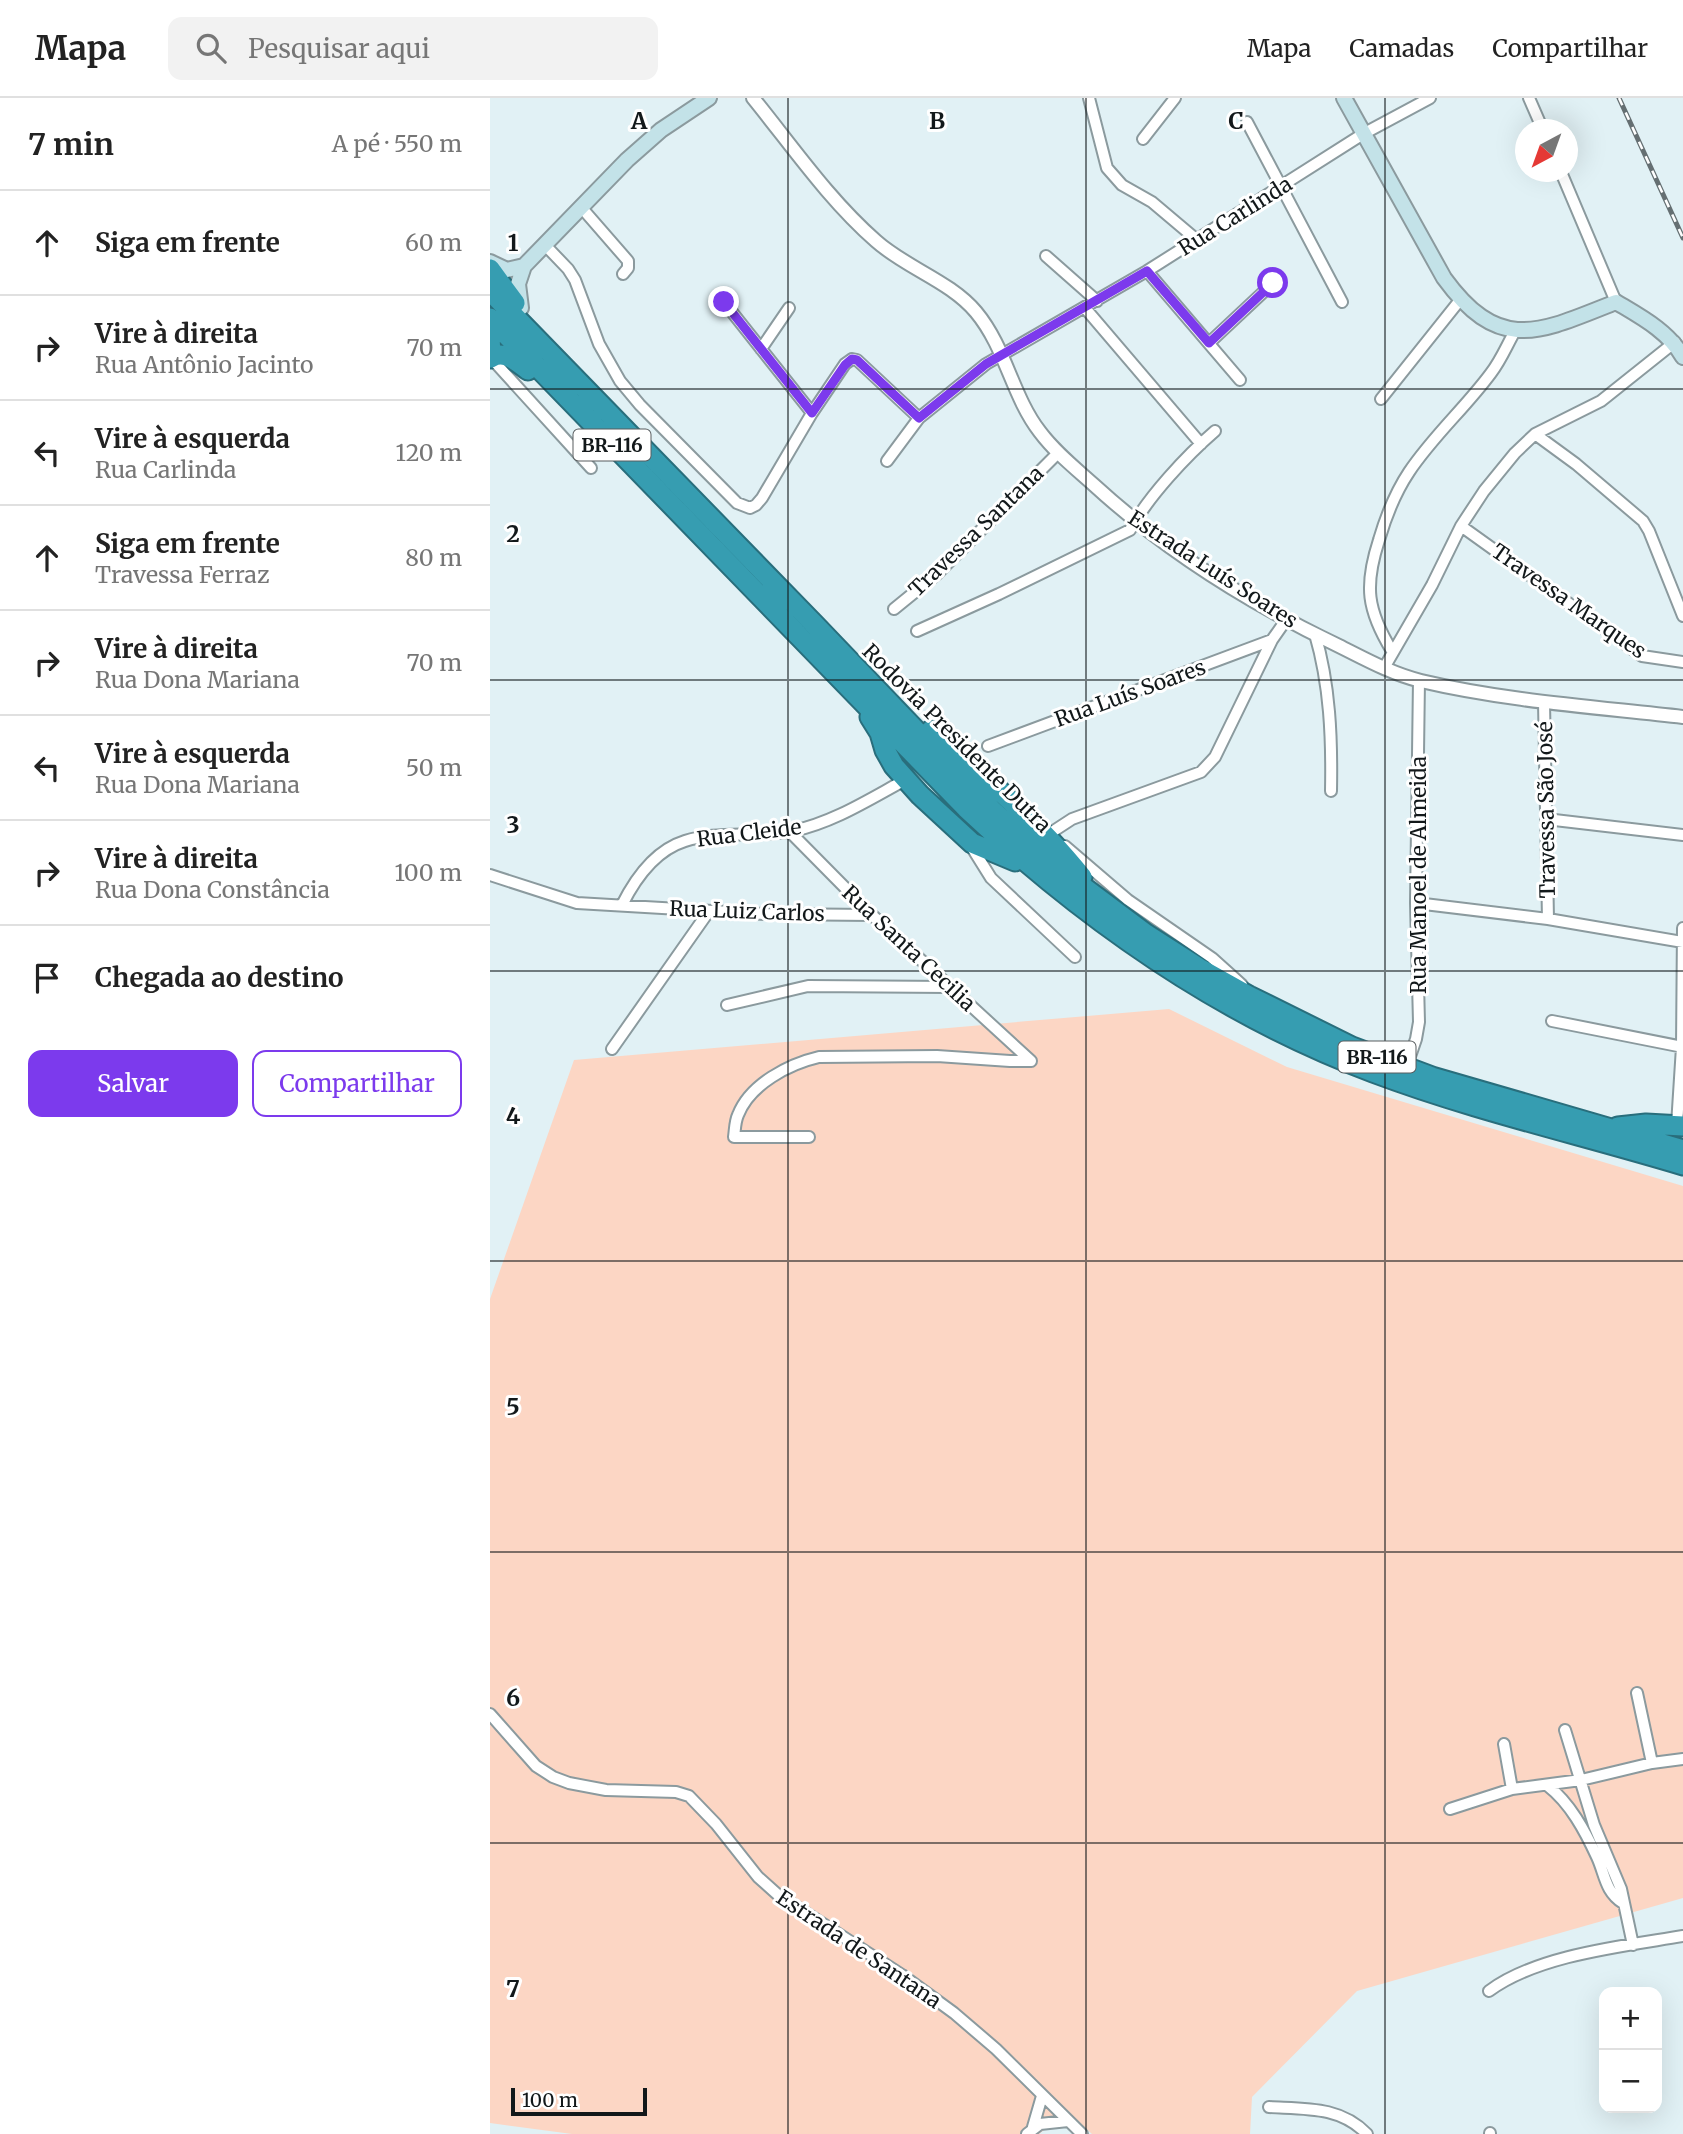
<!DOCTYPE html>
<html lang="pt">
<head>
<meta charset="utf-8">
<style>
	body { margin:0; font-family:Merriweather,serif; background:#f2f2f2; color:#222 }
	.controls { position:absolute; right:21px; bottom:21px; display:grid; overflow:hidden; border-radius:14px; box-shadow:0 7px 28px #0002 }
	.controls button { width:63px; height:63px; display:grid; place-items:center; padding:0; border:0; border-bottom:2px solid #e0e0e0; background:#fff; color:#222; font:35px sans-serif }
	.compass { position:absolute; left:1025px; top:21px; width:63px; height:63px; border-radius:50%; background:#fff; box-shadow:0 7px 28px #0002; rotate:221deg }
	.scale { position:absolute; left:21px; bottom:18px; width:136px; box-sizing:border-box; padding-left:7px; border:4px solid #12181a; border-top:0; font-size:19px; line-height:24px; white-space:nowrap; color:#12181a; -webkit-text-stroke:5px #fff; paint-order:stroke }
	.stop { position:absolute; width:21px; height:21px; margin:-16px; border:5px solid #7c3aed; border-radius:50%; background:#fff }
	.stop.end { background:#7c3aed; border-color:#fff; box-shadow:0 2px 7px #0008 }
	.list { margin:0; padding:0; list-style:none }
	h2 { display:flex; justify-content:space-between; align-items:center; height:91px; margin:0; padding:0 28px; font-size:30px }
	h2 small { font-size:23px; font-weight:400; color:#767676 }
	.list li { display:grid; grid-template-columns:46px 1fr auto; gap:21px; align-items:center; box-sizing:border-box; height:105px; padding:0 28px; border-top:2px solid #e0e0e0 }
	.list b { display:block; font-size:26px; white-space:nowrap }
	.list p { margin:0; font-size:23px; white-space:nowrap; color:#767676 }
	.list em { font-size:23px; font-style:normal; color:#767676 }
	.actions { display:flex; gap:14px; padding:21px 28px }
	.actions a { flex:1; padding:16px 0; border:2px solid #7c3aed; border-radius:14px; text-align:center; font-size:24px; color:#7c3aed }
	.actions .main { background:#7c3aed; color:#fff }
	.icon { flex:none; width:38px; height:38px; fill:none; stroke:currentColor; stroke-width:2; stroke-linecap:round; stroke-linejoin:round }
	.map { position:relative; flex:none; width:1193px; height:2036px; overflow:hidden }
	header { display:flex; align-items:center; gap:42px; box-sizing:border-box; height:98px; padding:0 35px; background:#fff; border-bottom:2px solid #e0e0e0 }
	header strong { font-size:33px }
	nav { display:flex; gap:38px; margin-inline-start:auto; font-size:24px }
	.search { width:490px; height:63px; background:#f2f2f2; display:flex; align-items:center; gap:18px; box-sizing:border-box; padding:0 24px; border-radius:14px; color:#767676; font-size:26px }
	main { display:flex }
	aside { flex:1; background:#fff }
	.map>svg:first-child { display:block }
	.green { fill:#fcd6c4 }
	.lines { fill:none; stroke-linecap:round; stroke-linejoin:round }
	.minor-casing { stroke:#8b9a9e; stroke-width:14 }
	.tertiary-casing { stroke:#8b9a9e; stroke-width:16 }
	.secondary-casing { stroke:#8b9a9e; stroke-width:18 }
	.motorway-casing { stroke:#296e7c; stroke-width:23 }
	.minor { stroke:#fff; stroke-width:10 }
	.tertiary { stroke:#fff; stroke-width:12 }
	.secondary { stroke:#c3e2e8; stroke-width:14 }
	.motorway { stroke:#369db1; stroke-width:19 }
	.rail-casing { stroke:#656f72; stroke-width:5 }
	.rail { stroke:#fff; stroke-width:2.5; stroke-dasharray:8; stroke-linecap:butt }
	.route { stroke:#7c3aed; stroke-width:9 }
	.grid { fill:none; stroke:#12181a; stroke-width:2; stroke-opacity:0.55 }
	.labels { text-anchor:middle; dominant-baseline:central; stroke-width:6; stroke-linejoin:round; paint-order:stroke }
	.shield { fill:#fff; stroke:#595d5f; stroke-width:2 }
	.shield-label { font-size:19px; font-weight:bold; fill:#12181a }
	.street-label { font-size:21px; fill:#12181a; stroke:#fff }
	.grid-label { font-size:23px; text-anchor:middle; font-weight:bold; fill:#12181a; stroke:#fff; stroke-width:6; stroke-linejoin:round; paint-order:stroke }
</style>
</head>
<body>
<header>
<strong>Mapa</strong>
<div class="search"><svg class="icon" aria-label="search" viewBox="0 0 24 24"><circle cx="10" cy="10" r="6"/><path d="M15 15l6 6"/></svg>Pesquisar aqui</div>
<nav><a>Mapa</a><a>Camadas</a><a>Compartilhar</a></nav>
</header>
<main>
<aside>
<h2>7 min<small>A pé · 550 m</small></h2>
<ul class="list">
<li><svg class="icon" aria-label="ahead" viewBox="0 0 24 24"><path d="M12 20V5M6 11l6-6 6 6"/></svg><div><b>Siga em frente</b></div><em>60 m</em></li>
<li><svg class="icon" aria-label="right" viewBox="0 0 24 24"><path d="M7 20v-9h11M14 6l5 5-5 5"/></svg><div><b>Vire à direita</b><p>Rua Antônio Jacinto</p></div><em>70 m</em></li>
<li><svg class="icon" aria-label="left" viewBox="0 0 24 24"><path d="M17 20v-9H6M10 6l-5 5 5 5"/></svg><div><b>Vire à esquerda</b><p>Rua Carlinda</p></div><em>120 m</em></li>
<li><svg class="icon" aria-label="ahead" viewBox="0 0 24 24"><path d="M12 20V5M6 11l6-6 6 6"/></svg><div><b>Siga em frente</b><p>Travessa Ferraz</p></div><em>80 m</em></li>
<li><svg class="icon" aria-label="right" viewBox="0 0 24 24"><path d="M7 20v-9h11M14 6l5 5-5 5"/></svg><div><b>Vire à direita</b><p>Rua Dona Mariana</p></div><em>70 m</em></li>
<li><svg class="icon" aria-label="left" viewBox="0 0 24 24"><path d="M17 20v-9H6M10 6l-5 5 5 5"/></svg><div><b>Vire à esquerda</b><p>Rua Dona Mariana</p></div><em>50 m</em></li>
<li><svg class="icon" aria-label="right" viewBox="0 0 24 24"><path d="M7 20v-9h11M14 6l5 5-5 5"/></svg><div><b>Vire à direita</b><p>Rua Dona Constância</p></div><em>100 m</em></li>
<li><svg class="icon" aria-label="arrive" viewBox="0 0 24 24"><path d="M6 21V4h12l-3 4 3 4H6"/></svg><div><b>Chegada ao destino</b></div></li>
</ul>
<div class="actions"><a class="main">Salvar</a><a>Compartilhar</a></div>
</aside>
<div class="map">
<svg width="1193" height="2036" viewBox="0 0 1193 2036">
	<rect width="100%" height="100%" fill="#e1f1f5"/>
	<path class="green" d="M679,911L797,969L1193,1088V1800L867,1893L762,1999L760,2036H602L577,2014L549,2036H82L0,2025V1201L84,962Z"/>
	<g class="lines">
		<defs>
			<path id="minor" d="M599,0L617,70L632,87L662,104L707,142
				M1039,0L1053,32
				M757,24L852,204
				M653,41L685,0
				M1071,74L1126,204
				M91,109L138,163V170L133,176
				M55,147L78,171L85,182L109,246L130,283L150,307L247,405L260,410L266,407L272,400L322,315L355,266L362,261L367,262L429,320
				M556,158L607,203
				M657,173L750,282
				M234,204L322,315
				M595,210L711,346
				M719,245L783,185
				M271,251L299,210
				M1,260L101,370
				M891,301L970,202
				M1045,336L1086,366L1153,423L1159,433L1193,518
				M397,363L429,320L496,266L657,173L873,36L940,0
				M971,428L1152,558L1193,564
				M404,511L447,476L568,355
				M427,533L509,496L640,432C658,399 696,358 725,333
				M825,536C840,587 842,640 841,693
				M902,553C877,512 874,488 889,442C896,418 905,395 919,374C943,338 976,309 1001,275C1011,262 1017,247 1025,233
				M894,570L942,487L971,428L994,393L1025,355L1045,336L1111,303L1185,244
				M1054,604L1058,821
				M498,648L782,542
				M1056,721L1193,737
				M300,734L382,817L541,963
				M559,736L582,721L711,674L725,659L782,542L796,522
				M481,748L501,780L585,859
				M575,748L638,802L722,860L752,887
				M0,777L87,805L275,816L382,817
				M926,805L1058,821L1193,844
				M132,807C145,781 166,752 195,743C217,736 242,737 265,736C277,735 291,736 303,733C344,724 378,702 415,682
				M237,907L318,888L460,889
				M1062,923L1193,949
				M122,951L219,813
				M916,970L926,941L929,924L926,805L929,582
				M1187,1027L1192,949L1193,830
				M319,1039H244C245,1032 245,1023 248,1017C260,986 299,966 329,959L447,958L520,963H541
				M1147,1595L1162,1665
				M0,1616L46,1668L63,1679L79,1685L116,1692L186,1694L199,1698L226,1726L268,1779L287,1796L412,1877L464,1915L506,1951L592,2036
				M1075,1632L1104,1727L1131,1791L1143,1847
				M1014,1646L1022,1691
				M1058,1688C1080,1705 1095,1733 1107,1759C1115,1776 1115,1794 1133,1805
				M960,1711L1022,1691L1091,1682L1162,1665L1193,1661
				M999,1893C1047,1857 1134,1848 1193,1838
				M779,2009C815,2011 850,2008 877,2036
				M543,2029L552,1998
				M1000,2035V2036
				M537,2036L550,2026L578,2023"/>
			<path id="tertiary" d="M263,0C302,48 339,102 386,143C416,170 460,183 486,214C516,250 522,298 550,334C565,354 585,370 604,387C676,453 761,506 849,548C875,561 902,576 931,583C1016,603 1106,609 1193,619"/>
			<path id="secondary" d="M854,0L954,180C1010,257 1050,234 1126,204C1151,219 1178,233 1193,259
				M0,164L17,172L34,168
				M31,210L28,186L34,168L137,62L171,32L219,0"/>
			<path id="motorway" d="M0,171L25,205
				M0,193L325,527L502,712L556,761L656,836L709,870L759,898L862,949L942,979L1193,1052
				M0,220L476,710C594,821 731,917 883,974C984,1012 1090,1036 1193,1067
				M0,237L1,260C14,251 27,264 38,272
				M380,619L390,635L395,652L404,668L430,697L482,745L525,763
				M440,633C493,677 549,725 592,779
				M1128,1029L1156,1026L1193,1028"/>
		</defs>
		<use href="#minor" class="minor-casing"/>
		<use href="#tertiary" class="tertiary-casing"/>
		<use href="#secondary" class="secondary-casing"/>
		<use href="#motorway" class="motorway-casing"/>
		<use href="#minor" class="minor"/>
		<use href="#tertiary" class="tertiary"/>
		<use href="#secondary" class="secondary"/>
		<use href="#motorway" class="motorway"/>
		<defs>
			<path id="rail" d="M1129,0L1193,140"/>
		</defs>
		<use href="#rail" class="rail-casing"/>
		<use href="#rail" class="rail"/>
	</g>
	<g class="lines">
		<path class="route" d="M234,204L322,315L355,267L362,261L367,262L429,320L496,266L657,173L719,245L783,185"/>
	</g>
	<path class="grid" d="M298,0V2036M596,0V2036M895,0V2036M0,291H1193M0,582H1193M0,873H1193M0,1163H1193M0,1454H1193M0,1745H1193"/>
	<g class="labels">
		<g class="shield">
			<rect x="83.5" y="331.5" width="77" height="31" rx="5"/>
			<rect x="848.5" y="943.5" width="77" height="31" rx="5"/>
		</g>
		<g class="shield-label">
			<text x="122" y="347">BR-116</text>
			<text x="887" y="959">BR-116</text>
		</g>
		<g class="street-label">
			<text transform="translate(745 118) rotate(-32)">Rua Carlinda</text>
			<text transform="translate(486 433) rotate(-44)">Travessa Santana</text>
			<text transform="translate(723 471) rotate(33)">Estrada Luís Soares</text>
			<text transform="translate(1079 503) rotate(35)">Travessa Marques</text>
			<text transform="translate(640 595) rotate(-20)">Rua Luís Soares</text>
			<text transform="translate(467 640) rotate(45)">Rodovia Presidente Dutra</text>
			<text transform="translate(1056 712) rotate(-91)">Travessa São José</text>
			<text transform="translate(259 735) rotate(-7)">Rua Cleide</text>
			<text transform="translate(928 777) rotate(-90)">Rua Manoel de Almeida</text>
			<text transform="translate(257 813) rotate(2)">Rua Luiz Carlos</text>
			<text transform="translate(419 850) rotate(43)">Rua Santa Cecilia</text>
			<text transform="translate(369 1851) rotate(34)">Estrada de Santana</text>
		</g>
	</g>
	<g class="grid-label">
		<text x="149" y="31">A</text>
		<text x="447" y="31">B</text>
		<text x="746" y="31">C</text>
		<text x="23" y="153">1</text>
		<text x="23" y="444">2</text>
		<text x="23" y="735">3</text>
		<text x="23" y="1026">4</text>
		<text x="23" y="1317">5</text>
		<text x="23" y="1608">6</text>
		<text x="23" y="1899">7</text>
	</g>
</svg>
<div class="controls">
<button>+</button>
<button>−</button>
</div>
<svg class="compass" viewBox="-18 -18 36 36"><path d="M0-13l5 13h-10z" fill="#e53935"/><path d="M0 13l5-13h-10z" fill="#767676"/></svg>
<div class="scale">100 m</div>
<div class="stop" style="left:783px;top:185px"></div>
<div class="stop end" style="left:234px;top:204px"></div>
</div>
</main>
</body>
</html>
